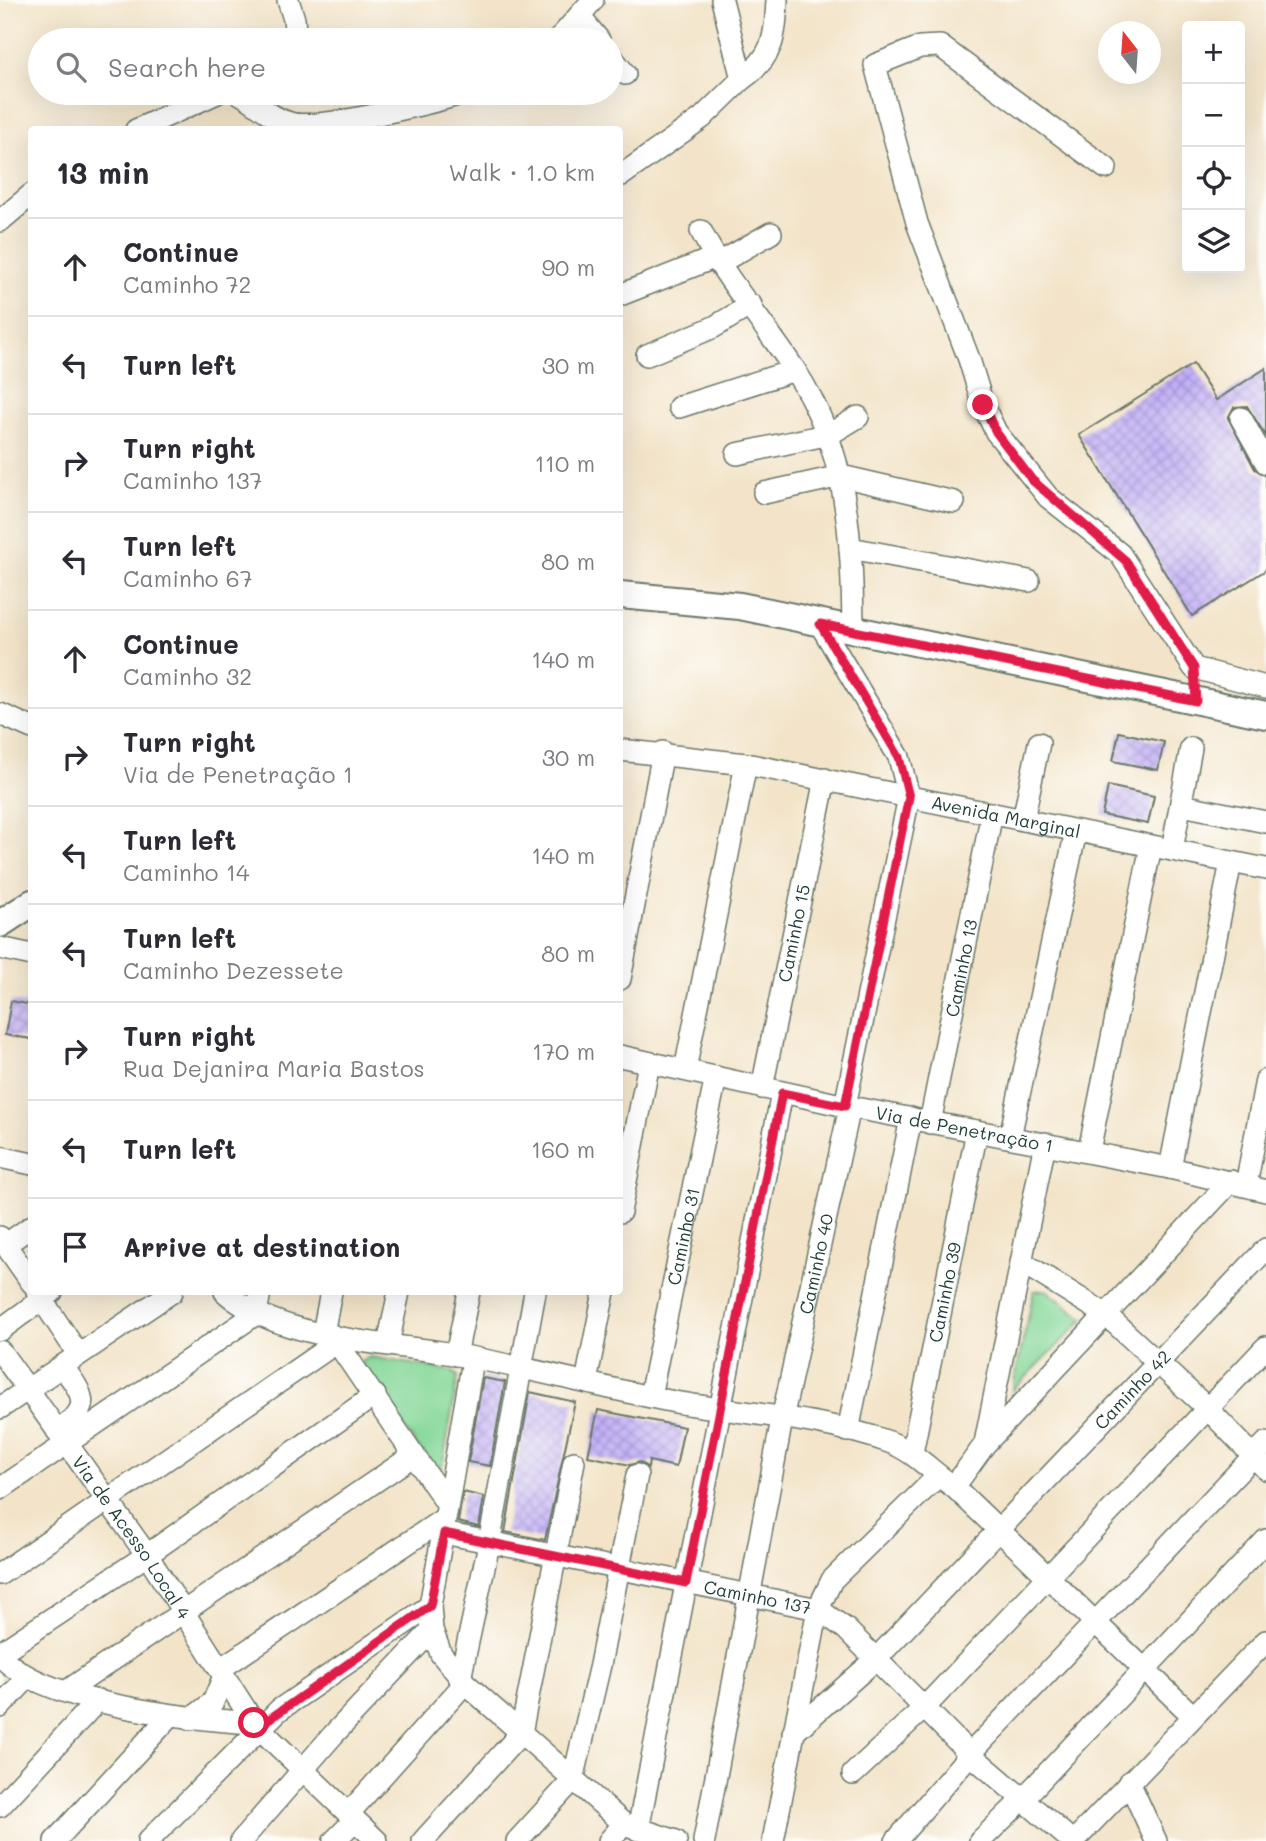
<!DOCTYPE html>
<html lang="en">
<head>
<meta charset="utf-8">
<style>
	body { margin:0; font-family:Mali,sans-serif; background:#f7f7f7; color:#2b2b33 }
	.controls { position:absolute; right:21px; top:21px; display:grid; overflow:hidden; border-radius:7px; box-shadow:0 7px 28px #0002 }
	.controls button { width:63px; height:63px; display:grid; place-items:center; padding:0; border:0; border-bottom:2px solid #e1e1e2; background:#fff; color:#2b2b33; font:35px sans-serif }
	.compass { position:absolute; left:1098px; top:21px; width:63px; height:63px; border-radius:50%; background:#fff; box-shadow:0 7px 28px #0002; rotate:343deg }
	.stop { position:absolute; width:21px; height:21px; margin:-16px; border:5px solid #e11d48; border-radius:50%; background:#fff }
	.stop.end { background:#e11d48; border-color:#fff; box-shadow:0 2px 7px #0008 }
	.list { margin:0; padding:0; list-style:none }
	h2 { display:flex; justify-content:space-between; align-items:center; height:91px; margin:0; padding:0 28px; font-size:30px }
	h2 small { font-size:23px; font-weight:400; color:#7c7c81 }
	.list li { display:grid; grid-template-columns:46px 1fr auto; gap:21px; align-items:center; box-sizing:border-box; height:98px; padding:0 28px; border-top:2px solid #e1e1e2 }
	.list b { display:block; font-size:26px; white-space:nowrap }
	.list p { margin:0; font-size:23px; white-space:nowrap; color:#7c7c81 }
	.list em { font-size:23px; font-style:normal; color:#7c7c81 }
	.icon { flex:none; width:38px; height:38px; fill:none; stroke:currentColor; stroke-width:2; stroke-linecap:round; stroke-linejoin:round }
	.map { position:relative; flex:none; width:1266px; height:1841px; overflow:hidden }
	.search { position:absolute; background:#fff; box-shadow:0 7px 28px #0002; left:28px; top:28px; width:595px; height:77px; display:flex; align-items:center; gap:18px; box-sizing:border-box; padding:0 24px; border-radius:38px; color:#7c7c81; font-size:26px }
	.panel { position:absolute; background:#fff; box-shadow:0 7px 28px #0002; left:28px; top:126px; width:595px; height:1169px; border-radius:7px }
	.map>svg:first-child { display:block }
	.green { fill:#84d798; stroke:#528a66; stroke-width:2 }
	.building { fill:url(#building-cross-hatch) }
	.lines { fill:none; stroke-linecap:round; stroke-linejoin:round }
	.minor-casing { stroke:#697768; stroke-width:24 }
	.major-casing { stroke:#697768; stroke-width:30 }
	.minor { stroke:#fff; stroke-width:21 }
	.major { stroke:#fff; stroke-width:26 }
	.route { stroke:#e11d48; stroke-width:9 }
	.labels { text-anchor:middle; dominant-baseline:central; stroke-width:7; stroke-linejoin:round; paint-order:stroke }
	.street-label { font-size:18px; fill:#1f3d34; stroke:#fdfcf7 }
</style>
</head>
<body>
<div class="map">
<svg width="1266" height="1841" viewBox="0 0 1266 1841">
	<defs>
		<pattern id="building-cross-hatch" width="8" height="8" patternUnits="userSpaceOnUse" patternTransform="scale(1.75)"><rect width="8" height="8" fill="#c1aef8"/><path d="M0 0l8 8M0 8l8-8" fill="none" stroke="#9c8fca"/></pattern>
	</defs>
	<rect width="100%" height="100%" fill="#fdfcf7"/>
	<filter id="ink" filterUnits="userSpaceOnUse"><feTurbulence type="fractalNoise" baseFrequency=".0143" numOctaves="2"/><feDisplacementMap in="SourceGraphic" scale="14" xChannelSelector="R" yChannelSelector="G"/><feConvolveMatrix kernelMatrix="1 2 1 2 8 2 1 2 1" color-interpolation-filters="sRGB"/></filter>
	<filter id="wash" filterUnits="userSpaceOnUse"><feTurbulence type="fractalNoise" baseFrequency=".00686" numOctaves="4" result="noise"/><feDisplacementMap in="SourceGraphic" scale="28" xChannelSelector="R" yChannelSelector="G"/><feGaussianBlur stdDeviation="1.57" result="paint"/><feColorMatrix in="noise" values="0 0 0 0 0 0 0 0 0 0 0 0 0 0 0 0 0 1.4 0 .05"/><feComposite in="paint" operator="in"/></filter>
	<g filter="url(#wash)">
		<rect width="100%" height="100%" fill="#f3e4c9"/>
		<path class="green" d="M1046,1290L1084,1319L1012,1391L1034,1291Z
			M371,1357L451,1371L458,1376L442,1468L434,1470L362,1367V1360Z"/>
		<g id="blocks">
			<path class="building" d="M1193,364L1216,400L1266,368V436L1247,406L1234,407L1228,418L1255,469L1266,476V570L1192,616L1079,435Z
				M1119,732L1164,742L1158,770L1113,761Z
				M1108,786L1154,796L1148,824L1102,815Z
				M11,1001L32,1005V1039L5,1035Z
				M483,1378L505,1382L490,1466L468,1462Z
				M530,1392L575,1402L545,1540L505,1532Z
				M598,1410L684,1427L676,1467L649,1461L648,1468L640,1462L630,1465L588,1456Z
				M463,1492L484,1497L479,1527L458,1522Z"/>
		</g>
	</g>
	<g filter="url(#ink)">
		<use href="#blocks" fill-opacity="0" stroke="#697768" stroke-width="2"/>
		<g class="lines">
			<defs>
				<g id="minor">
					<path d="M288,0L294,19L296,40"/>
					<path d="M579,16L599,40"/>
					<path d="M558,40L593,0"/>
					<path d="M611,56L625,74"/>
					<path d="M742,79C774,57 775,37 777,0"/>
					<path d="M239,93C257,102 270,118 290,123C317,131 432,103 464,93"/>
					<path d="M136,130L217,93"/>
					<path d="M1106,168L940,46L920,47L875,65L917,223L969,359L983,405L996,432L1048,497L1120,554L1194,668L1266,687"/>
					<path d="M622,175L702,118L742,79L722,0"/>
					<path d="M0,221L32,194"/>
					<path d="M701,231C724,278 765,324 794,369C848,450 852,536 853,631"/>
					<path d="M721,262L771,233"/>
					<path d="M620,295L716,257"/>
					<path d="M647,355L714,327L751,305"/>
					<path d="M679,407L795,370"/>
					<path d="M1241,418L1266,463"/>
					<path d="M737,454L830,434L858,417"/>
					<path d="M764,493L841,476L954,502"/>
					<path d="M850,548L1029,581"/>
					<path d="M820,624L899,757L909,797L845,1106"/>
					<path d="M0,714L32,728"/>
					<path id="s1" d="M620,750L746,764L1266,869"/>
					<path d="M1182,805L1266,822"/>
					<path d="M1023,820L1039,743"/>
					<path d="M1172,850L1191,748"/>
					<path d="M0,948L32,955"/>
					<path d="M620,979L663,752"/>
					<path id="s2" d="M620,1056L850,1107L1170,1168L1266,1191"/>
					<path d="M685,1070L746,764"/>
					<path id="s3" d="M762,1088L825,779"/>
					<path id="s4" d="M930,1123L992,813"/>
					<path d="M1010,1137L1076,831"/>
					<path d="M1089,1151L1151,846"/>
					<path d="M0,1157L32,1164"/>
					<path d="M1170,1168L1231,862"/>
					<path d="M1246,1185L1266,1080"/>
					<path d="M620,1212L649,1063"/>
					<path d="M0,1237L32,1283"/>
					<path d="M5,1245L32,1226"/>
					<path d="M1023,1263L1105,1314L1207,1408L1266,1469"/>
					<path d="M37,1292L78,1354"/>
					<path d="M225,1292C276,1338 375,1342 441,1352C520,1365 597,1387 675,1402C745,1414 822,1418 889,1442C914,1451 932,1472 954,1487L1193,1716"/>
					<path d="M0,1330L52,1292"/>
					<path d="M323,1333L331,1292"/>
					<path d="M332,1335L447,1504"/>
					<path d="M388,1344L399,1292"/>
					<path id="s5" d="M0,1351L147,1555L254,1723L377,1841"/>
					<path d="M456,1355L469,1292"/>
					<path d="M473,1360L430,1606L432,1630L441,1654L465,1683L624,1824L676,1841"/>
					<path d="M586,1382L604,1292"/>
					<path id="s6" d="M650,1396L716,1077"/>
					<path d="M0,1408L172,1292"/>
					<path d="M57,1431C94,1408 84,1395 62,1366"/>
					<path d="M848,1431L911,1118"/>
					<path d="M985,1443L1045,1143"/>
					<path id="s7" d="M912,1453L977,1131"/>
					<path d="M954,1487L985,1444L1231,1181"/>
					<path d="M0,1489L256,1314L260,1292"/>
					<path id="s8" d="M444,1533L818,1609L846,1629L970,1754L1072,1841"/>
					<path d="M0,1574L337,1342"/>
					<path d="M0,1653L147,1555L375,1395"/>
					<path d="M0,1655C41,1704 192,1719 254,1723"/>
					<path d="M220,1669L445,1518"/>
					<path d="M460,1679L489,1544L535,1292"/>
					<path d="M67,1691L414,1455"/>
					<path d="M0,1707L28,1677"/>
					<path d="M191,1719L213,1702L224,1676"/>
					<path id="s9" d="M793,1733L875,1660L1266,1249"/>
					<path d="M853,1774L925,1707L1266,1347"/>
					<path d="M1129,1782L1156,1841"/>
					<path d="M0,1806L98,1700"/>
					<path d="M349,1813L465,1683"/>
					<path d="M638,1830L782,1093"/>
					<path d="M55,1841L171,1715"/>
					<path d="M148,1841L279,1710L430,1606"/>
					<path d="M241,1841L333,1735L432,1630"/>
					<path d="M334,1841L355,1820"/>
					<path d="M423,1841L521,1733L574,1462"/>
					<path d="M517,1841L573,1780L600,1665L637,1475"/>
					<path d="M609,1841L624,1824"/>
					<path id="s10" d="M704,1841L782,1419L850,1107"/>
					<path d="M773,1841L818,1609L832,1580L938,1476"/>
					<path d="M896,1841L970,1754L1266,1443"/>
					<path d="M980,1841L1022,1800L1266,1540"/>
					<path d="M1074,1841L1266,1641"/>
				</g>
				<path id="major" d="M620,595L740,606L1266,715
					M0,924L32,903"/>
			</defs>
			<use href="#minor" class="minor-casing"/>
			<use href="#major" class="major-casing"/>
			<use href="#minor" class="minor"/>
			<use href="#major" class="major"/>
		</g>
	</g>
	<g class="lines" filter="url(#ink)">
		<path class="route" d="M254,1723L258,1727L430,1606L444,1533L686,1583L782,1093L845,1106L909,797L899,757L820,624L1196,701L1194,668L1126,561L1032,480L996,432L983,405"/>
	</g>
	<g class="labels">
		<g class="street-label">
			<text stroke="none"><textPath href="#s1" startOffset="392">Avenida Marginal</textPath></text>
			<text stroke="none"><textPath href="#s3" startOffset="158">Caminho 15</textPath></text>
			<text stroke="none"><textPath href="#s4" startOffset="158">Caminho 13</textPath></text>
			<text stroke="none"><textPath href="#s2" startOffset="352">Via de Penetração 1</textPath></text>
			<text stroke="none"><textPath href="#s6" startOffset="163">Caminho 31</textPath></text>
			<text stroke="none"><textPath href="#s10" startOffset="588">Caminho 40</textPath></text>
			<text stroke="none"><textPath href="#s7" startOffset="164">Caminho 39</textPath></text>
			<text stroke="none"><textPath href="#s9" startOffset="483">Caminho 42</textPath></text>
			<text stroke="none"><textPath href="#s5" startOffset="228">Via de Acesso Local 4</textPath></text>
			<text stroke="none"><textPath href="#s8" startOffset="320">Caminho 137</textPath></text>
		</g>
	</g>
</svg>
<div class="controls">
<button>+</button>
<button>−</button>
<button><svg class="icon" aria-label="locate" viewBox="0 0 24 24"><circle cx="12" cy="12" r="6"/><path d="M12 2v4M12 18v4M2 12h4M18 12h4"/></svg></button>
<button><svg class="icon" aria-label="layers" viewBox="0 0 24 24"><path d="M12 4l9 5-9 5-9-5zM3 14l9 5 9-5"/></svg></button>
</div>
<svg class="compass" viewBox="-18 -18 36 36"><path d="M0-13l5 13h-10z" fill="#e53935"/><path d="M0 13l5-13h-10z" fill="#7c7c81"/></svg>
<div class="stop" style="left:254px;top:1723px"></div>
<div class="stop end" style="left:983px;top:405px"></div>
<div class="search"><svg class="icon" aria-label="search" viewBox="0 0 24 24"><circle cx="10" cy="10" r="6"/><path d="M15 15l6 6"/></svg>Search here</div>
<section class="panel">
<h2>13 min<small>Walk · 1.0 km</small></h2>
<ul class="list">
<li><svg class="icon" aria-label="ahead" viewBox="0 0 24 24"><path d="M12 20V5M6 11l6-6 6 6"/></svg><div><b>Continue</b><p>Caminho 72</p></div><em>90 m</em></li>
<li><svg class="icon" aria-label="left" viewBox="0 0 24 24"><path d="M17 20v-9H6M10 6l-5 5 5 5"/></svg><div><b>Turn left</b></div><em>30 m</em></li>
<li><svg class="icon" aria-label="right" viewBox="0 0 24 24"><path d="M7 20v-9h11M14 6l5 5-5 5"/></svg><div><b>Turn right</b><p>Caminho 137</p></div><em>110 m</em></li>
<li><svg class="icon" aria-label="left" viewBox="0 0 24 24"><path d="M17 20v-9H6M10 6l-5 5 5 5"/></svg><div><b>Turn left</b><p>Caminho 67</p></div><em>80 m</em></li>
<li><svg class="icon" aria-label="ahead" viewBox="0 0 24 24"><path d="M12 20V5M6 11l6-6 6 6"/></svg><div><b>Continue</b><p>Caminho 32</p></div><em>140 m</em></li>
<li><svg class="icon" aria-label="right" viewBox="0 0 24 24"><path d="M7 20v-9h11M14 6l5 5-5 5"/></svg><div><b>Turn right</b><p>Via de Penetração 1</p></div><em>30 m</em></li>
<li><svg class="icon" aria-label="left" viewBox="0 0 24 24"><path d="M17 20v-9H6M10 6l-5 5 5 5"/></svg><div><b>Turn left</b><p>Caminho 14</p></div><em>140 m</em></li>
<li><svg class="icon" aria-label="left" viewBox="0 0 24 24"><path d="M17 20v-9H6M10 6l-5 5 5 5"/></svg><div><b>Turn left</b><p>Caminho Dezessete</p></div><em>80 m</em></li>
<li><svg class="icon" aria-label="right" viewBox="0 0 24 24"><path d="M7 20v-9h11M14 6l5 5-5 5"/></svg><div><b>Turn right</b><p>Rua Dejanira Maria Bastos</p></div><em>170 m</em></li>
<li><svg class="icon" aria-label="left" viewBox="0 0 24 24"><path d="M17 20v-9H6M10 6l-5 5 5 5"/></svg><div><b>Turn left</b></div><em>160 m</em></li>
<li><svg class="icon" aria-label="arrive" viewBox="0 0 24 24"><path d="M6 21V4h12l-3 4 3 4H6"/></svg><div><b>Arrive at destination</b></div></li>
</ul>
</section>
</div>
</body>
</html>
